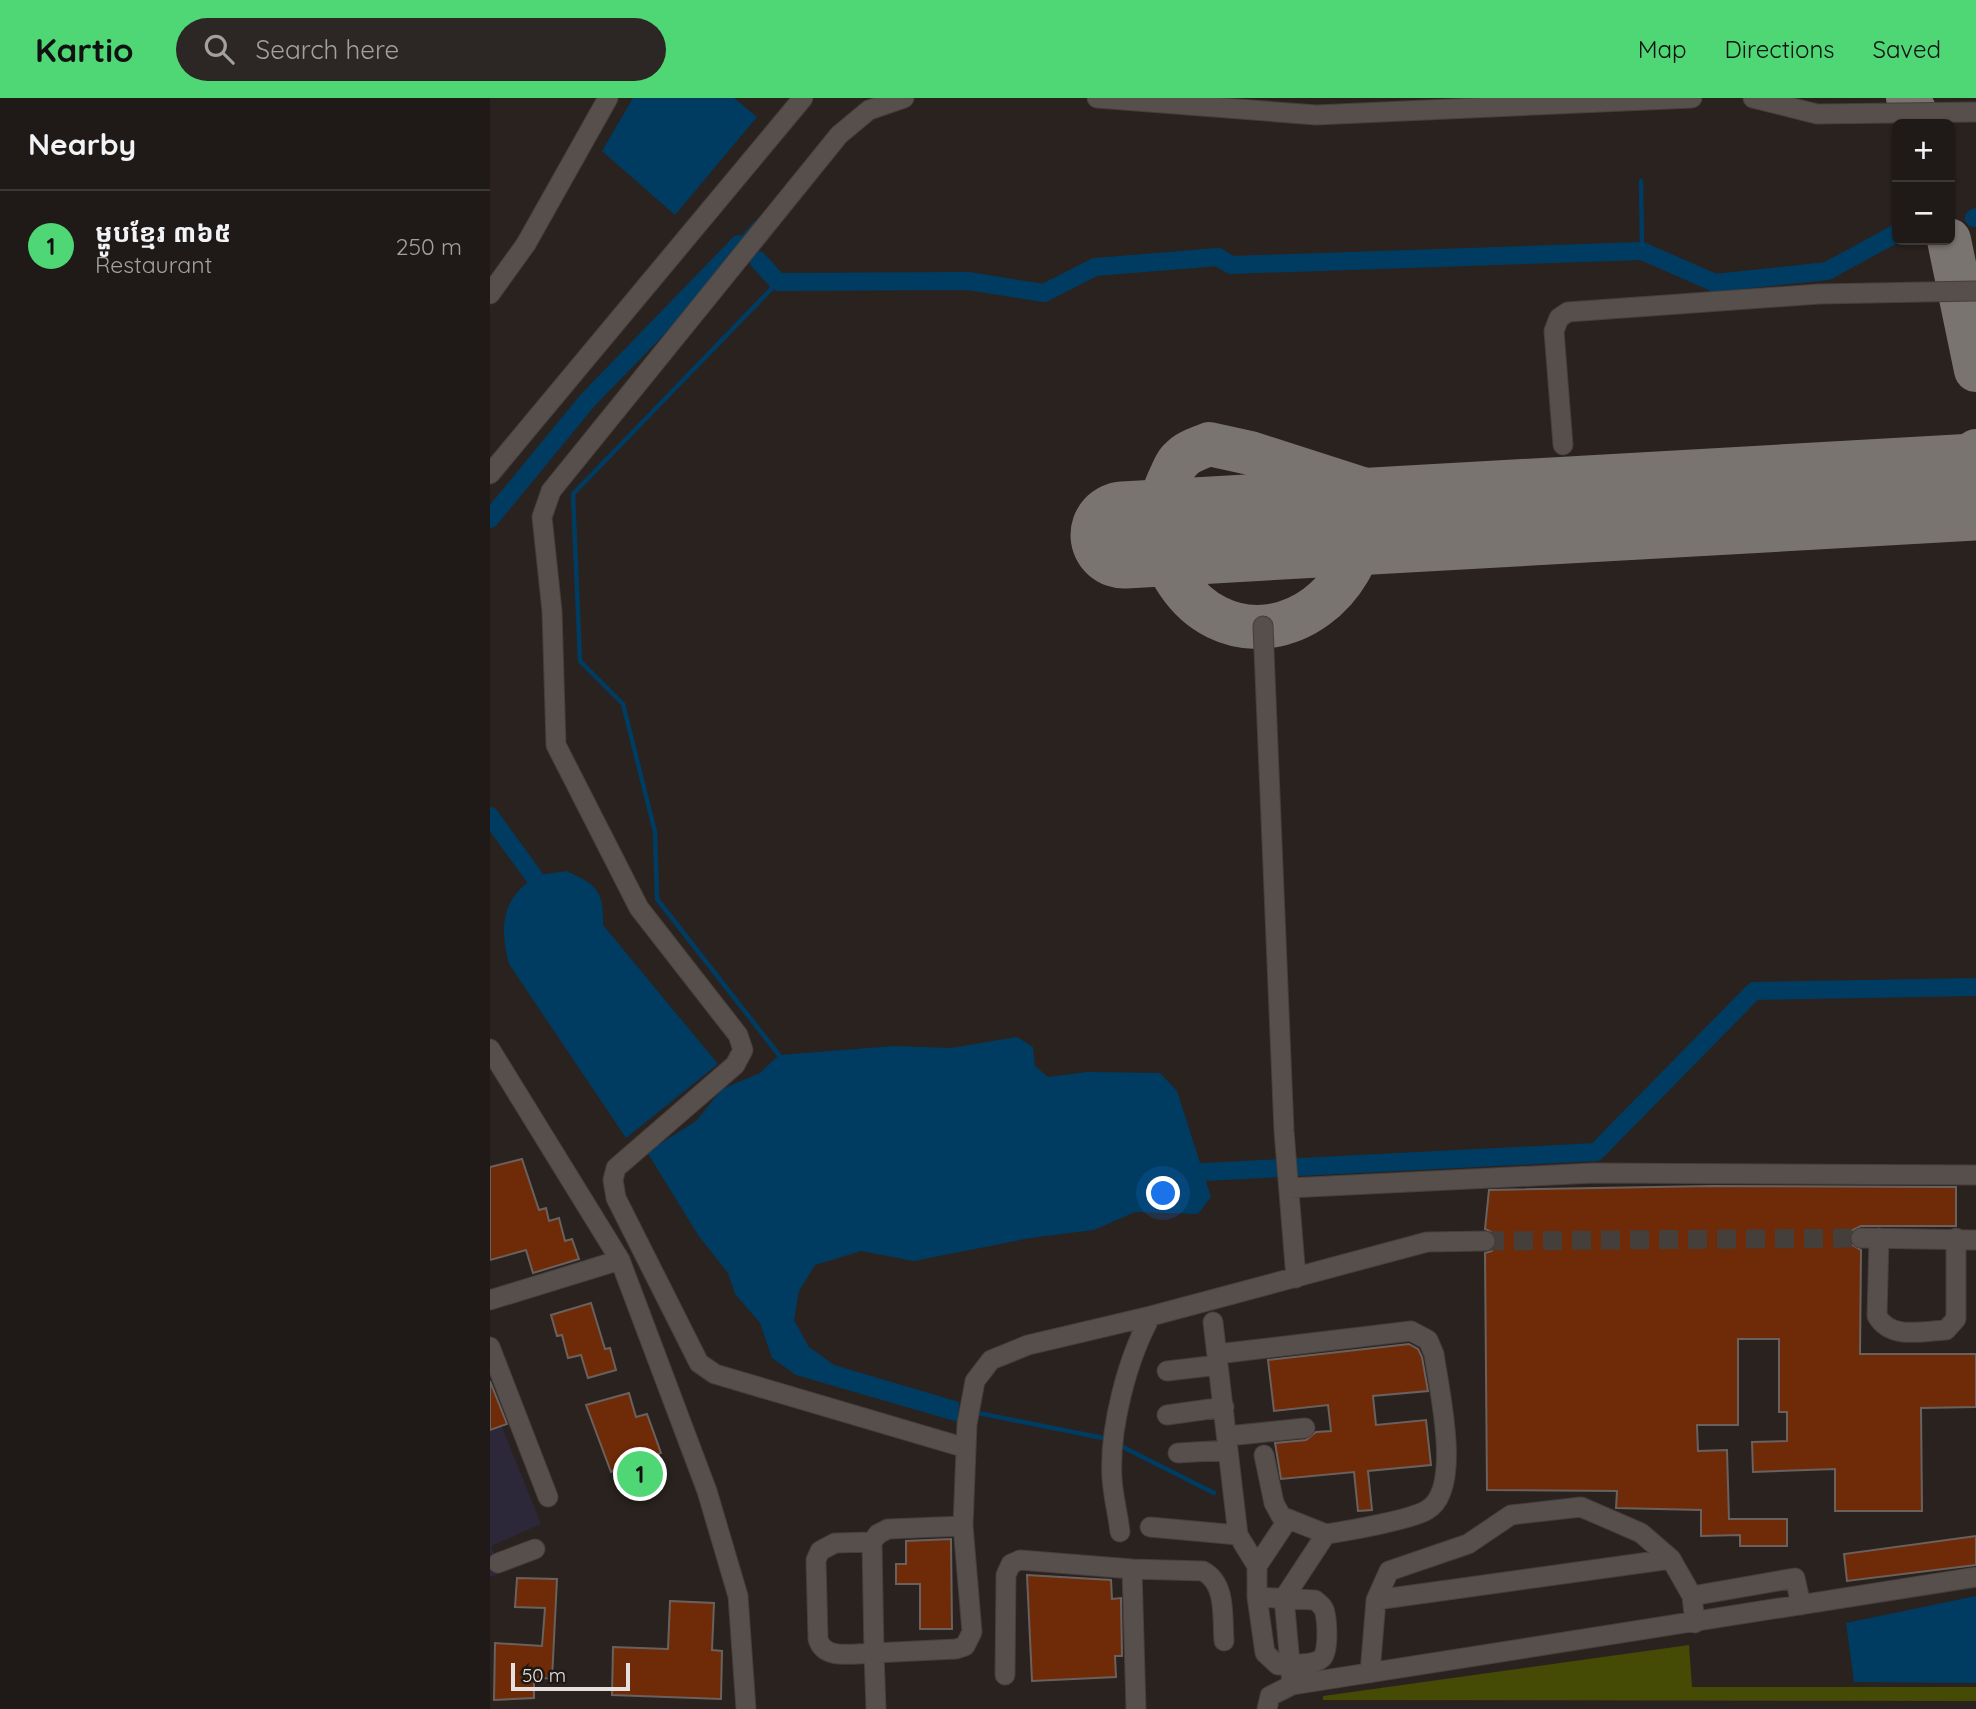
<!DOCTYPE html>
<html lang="en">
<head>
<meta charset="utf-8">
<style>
	body { margin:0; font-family:Quicksand,"Noto Sans Khmer",sans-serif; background:#2c2724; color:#f1f3f6 }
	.controls { position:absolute; right:21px; top:21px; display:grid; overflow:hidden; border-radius:10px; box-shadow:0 2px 5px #0004 }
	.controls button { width:63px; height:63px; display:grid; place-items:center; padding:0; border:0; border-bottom:2px solid #3c3836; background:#1f1a17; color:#f1f3f6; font:35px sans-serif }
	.scale { position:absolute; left:21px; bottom:18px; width:119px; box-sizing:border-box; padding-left:7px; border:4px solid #e6e1df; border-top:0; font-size:19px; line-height:24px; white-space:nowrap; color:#e6e1df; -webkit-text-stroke:5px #1f1916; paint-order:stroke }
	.you { position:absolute; left:674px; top:1096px; width:24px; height:24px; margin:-18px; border:5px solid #fff; border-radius:50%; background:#1a73e8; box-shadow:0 0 0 10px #1a73e833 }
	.badge { display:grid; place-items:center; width:46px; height:46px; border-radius:50%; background:#4fd675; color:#111; font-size:23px; font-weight:700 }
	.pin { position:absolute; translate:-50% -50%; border:4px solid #fff; box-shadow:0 2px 7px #0006 }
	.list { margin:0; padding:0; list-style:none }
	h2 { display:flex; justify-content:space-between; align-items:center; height:91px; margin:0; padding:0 28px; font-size:30px }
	h2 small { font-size:23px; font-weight:400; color:#a1a1a1 }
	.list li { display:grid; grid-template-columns:46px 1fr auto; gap:21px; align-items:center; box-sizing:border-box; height:112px; padding:0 28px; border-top:2px solid #3c3836 }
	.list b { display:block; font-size:26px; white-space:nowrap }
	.list p { margin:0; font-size:23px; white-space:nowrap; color:#a1a1a1 }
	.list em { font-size:23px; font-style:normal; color:#a1a1a1 }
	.icon { flex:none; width:38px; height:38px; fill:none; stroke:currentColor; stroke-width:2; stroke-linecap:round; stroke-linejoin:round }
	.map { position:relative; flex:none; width:1486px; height:1611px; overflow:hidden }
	header { display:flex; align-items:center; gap:42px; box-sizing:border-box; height:98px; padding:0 35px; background:#4fd675; color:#111 }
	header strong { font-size:33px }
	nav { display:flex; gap:38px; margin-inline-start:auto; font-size:24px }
	.search { width:490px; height:63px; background:#2c2724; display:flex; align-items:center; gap:18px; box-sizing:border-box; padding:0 24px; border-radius:38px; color:#a1a1a1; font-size:26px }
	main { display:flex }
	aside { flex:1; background:#1f1a17 }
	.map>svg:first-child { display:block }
	.industrial { fill:#2c2839 }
	.green { fill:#454a04 }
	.water { fill:#003c61 }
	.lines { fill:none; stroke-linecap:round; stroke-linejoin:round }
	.stream { stroke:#003c61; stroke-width:4.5 }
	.canal { stroke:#003c61; stroke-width:18 }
	.taxiway { stroke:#7a7470; stroke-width:44 }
	.runway { stroke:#7a7470; stroke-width:107 }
	.building { fill:#6f2b07; stroke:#6a615e; stroke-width:2 }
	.minor-tunnel { stroke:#453f3c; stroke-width:19; stroke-dasharray:19 10; stroke-linecap:butt }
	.minor-casing { stroke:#453e3c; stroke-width:21 }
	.minor { stroke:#574f4b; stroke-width:19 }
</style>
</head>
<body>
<header>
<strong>Kartio</strong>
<div class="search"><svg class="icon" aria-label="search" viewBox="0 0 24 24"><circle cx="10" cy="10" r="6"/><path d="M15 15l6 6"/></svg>Search here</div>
<nav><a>Map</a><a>Directions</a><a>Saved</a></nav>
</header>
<main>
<aside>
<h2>Nearby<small></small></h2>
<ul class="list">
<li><span class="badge">1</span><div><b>ម្ហូបខ្មែរ ៣៦៥</b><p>Restaurant</p></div><em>250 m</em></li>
</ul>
</aside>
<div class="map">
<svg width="1486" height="1611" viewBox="0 0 1486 1611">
	<rect width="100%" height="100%" fill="#29221f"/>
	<path class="industrial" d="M0,1299L51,1426L1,1448L12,1475L0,1479Z"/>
	<path class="green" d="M1199,1547L1202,1589H1486V1603L833,1602V1598Z"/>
	<path class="water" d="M143,0H244L267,19L185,117L112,53Z
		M76,773C106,786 114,792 113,827L228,966L136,1040L19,866C10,832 10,802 44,780C52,775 67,775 76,773Z
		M527,939L543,949L545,968L558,979L597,974L670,975L687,993L721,1099L708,1116L645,1114L604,1132L540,1140L424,1163L371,1153L325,1167L309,1193L304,1222L319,1249L344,1267L469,1304L468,1324L306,1277L282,1260L270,1225L245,1196L238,1175L208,1137L157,1054L206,1023L232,991L270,975L289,957L404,948L461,950Z
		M1486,1498V1585L1364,1584L1356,1525Z"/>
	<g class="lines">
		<path class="stream" d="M1151,83L1152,153
			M248,145L265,126
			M288,184L83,396L90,563L133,606L165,734L167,801L289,957
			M483,1314L618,1341
			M629,1347L724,1395"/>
		<path class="canal" d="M1484,120L1486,119
			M268,162L288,184L478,183L554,195L605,169L728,159L741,167L1152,153L1225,185L1337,173L1407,135
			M0,421L97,303L249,146
			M0,718L45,780
			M713,1074L1106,1054L1264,893L1486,889"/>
		<path class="taxiway" d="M1418,0L1431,26
			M1459,142L1486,272
			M1434,392C1458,388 1475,374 1486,353
			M941,420C920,428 891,434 873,449C866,455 864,464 859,472C842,501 814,523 780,528C702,539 648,451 678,384C682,376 685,366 691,361C698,353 710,350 719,346L760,355L959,419"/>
		<path class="runway" d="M634,437L1486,389"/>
	</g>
	<path class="building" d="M32,1061L49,1112L56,1110L59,1123L69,1120L75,1143L82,1141L89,1161L43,1175L36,1152L0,1162V1069Z
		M1221,1088L1466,1089V1128H1371L1361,1133L1359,1139L1361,1146L1371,1152L1370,1256H1486V1309L1431,1310L1432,1413H1345V1371L1263,1374L1262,1344L1297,1343V1314H1289V1241H1248V1327H1207L1208,1353L1237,1352L1239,1421H1297V1448H1250V1437L1211,1438V1412L1126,1410L1127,1393L997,1392L995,1155L1002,1153L1007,1143L1005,1136L995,1131L999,1092Z
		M101,1205L115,1251L120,1250L126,1272L98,1280L91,1257L78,1260L72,1237L67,1238L61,1217Z
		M919,1246L928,1251L932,1259L938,1293L883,1298L886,1327L936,1322L941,1367L878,1373L882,1412L868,1413L864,1374L791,1381L785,1345L816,1342L826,1334L841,1333L838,1307L784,1313L778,1262Z
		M0,1283L17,1326L0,1332Z
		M139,1295L146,1319L157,1316L171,1355L121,1374L96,1307Z
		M1486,1438V1467L1357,1483L1354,1456Z
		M461,1441L462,1531H430V1486H406V1466H416V1443Z
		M537,1477L621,1482L622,1501L631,1500L632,1558H625L626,1579L542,1583Z
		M27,1480L67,1481L62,1581L44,1579V1600L4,1602L5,1545L52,1548L55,1510L25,1509Z
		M180,1503L224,1505L222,1552L232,1553L231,1601L122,1597L123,1549L178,1551Z"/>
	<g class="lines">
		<path class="minor-tunnel" d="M995,1143L1371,1140"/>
		<defs>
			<path id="minor" d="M414,0L379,12L349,37L61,393L52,419L62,513L66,647L149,810L248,937L253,952L245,967L126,1070L123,1082L126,1100L209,1265L225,1276L476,1350
				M607,0L826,17L1202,0
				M1263,0L1327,16L1486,14
				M0,196L36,146L118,0
				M1073,347L1064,233L1069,220L1078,214L1329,196L1486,193
				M0,376L313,0
				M773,528L794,1033L806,1180
				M0,951L130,1162L217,1393L248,1498L256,1611
				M799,1090L1103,1075L1486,1077
				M1371,1140L1486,1142
				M1389,1140L1387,1218C1401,1242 1431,1233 1456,1232L1466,1221V1140
				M0,1202L130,1162
				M723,1224L748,1437L767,1468V1499L775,1555L788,1567C799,1566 824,1568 832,1560C839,1553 837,1524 835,1515C834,1509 830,1506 825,1502L767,1499
				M0,1249L58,1399
				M727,1256L921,1233L938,1242L944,1256C949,1292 973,1392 937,1412C920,1422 857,1433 836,1436L794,1500L802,1587
				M677,1273L728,1267
				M677,1317L734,1309
				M738,1338L815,1330
				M688,1355L738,1352
				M774,1357L784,1405L791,1418L836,1436
				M660,1429L748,1437
				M630,1434C628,1416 623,1398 622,1380C619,1331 637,1261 661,1218
				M382,1444L345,1445L330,1453L326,1462L328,1541C334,1563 364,1555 384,1555L382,1444L388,1436L398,1431L473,1428
				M8,1465L45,1451
				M767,1468L797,1423
				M642,1471L646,1611
				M1202,1498L1305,1480L1311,1507
				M886,1502L1181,1461
				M880,1575L886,1502L899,1473L978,1446L1021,1417L1091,1409L1151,1435L1181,1461L1202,1498L1205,1525
				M515,1577L516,1477L521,1466L530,1462L642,1471L713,1473C737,1486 732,1519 734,1543
				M386,1611L384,1555L466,1551L475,1548L482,1534L473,1428L477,1326L485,1283L501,1262L538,1247L661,1218L937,1144L995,1143
				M777,1611L780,1598L802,1587L1486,1479"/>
		</defs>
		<use href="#minor" class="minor-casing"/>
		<use href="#minor" class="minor"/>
	</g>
</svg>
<div class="controls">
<button>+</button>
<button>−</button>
</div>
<div class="scale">50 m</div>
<div class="you"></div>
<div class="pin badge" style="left:150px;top:1376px">1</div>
</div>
</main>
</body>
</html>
